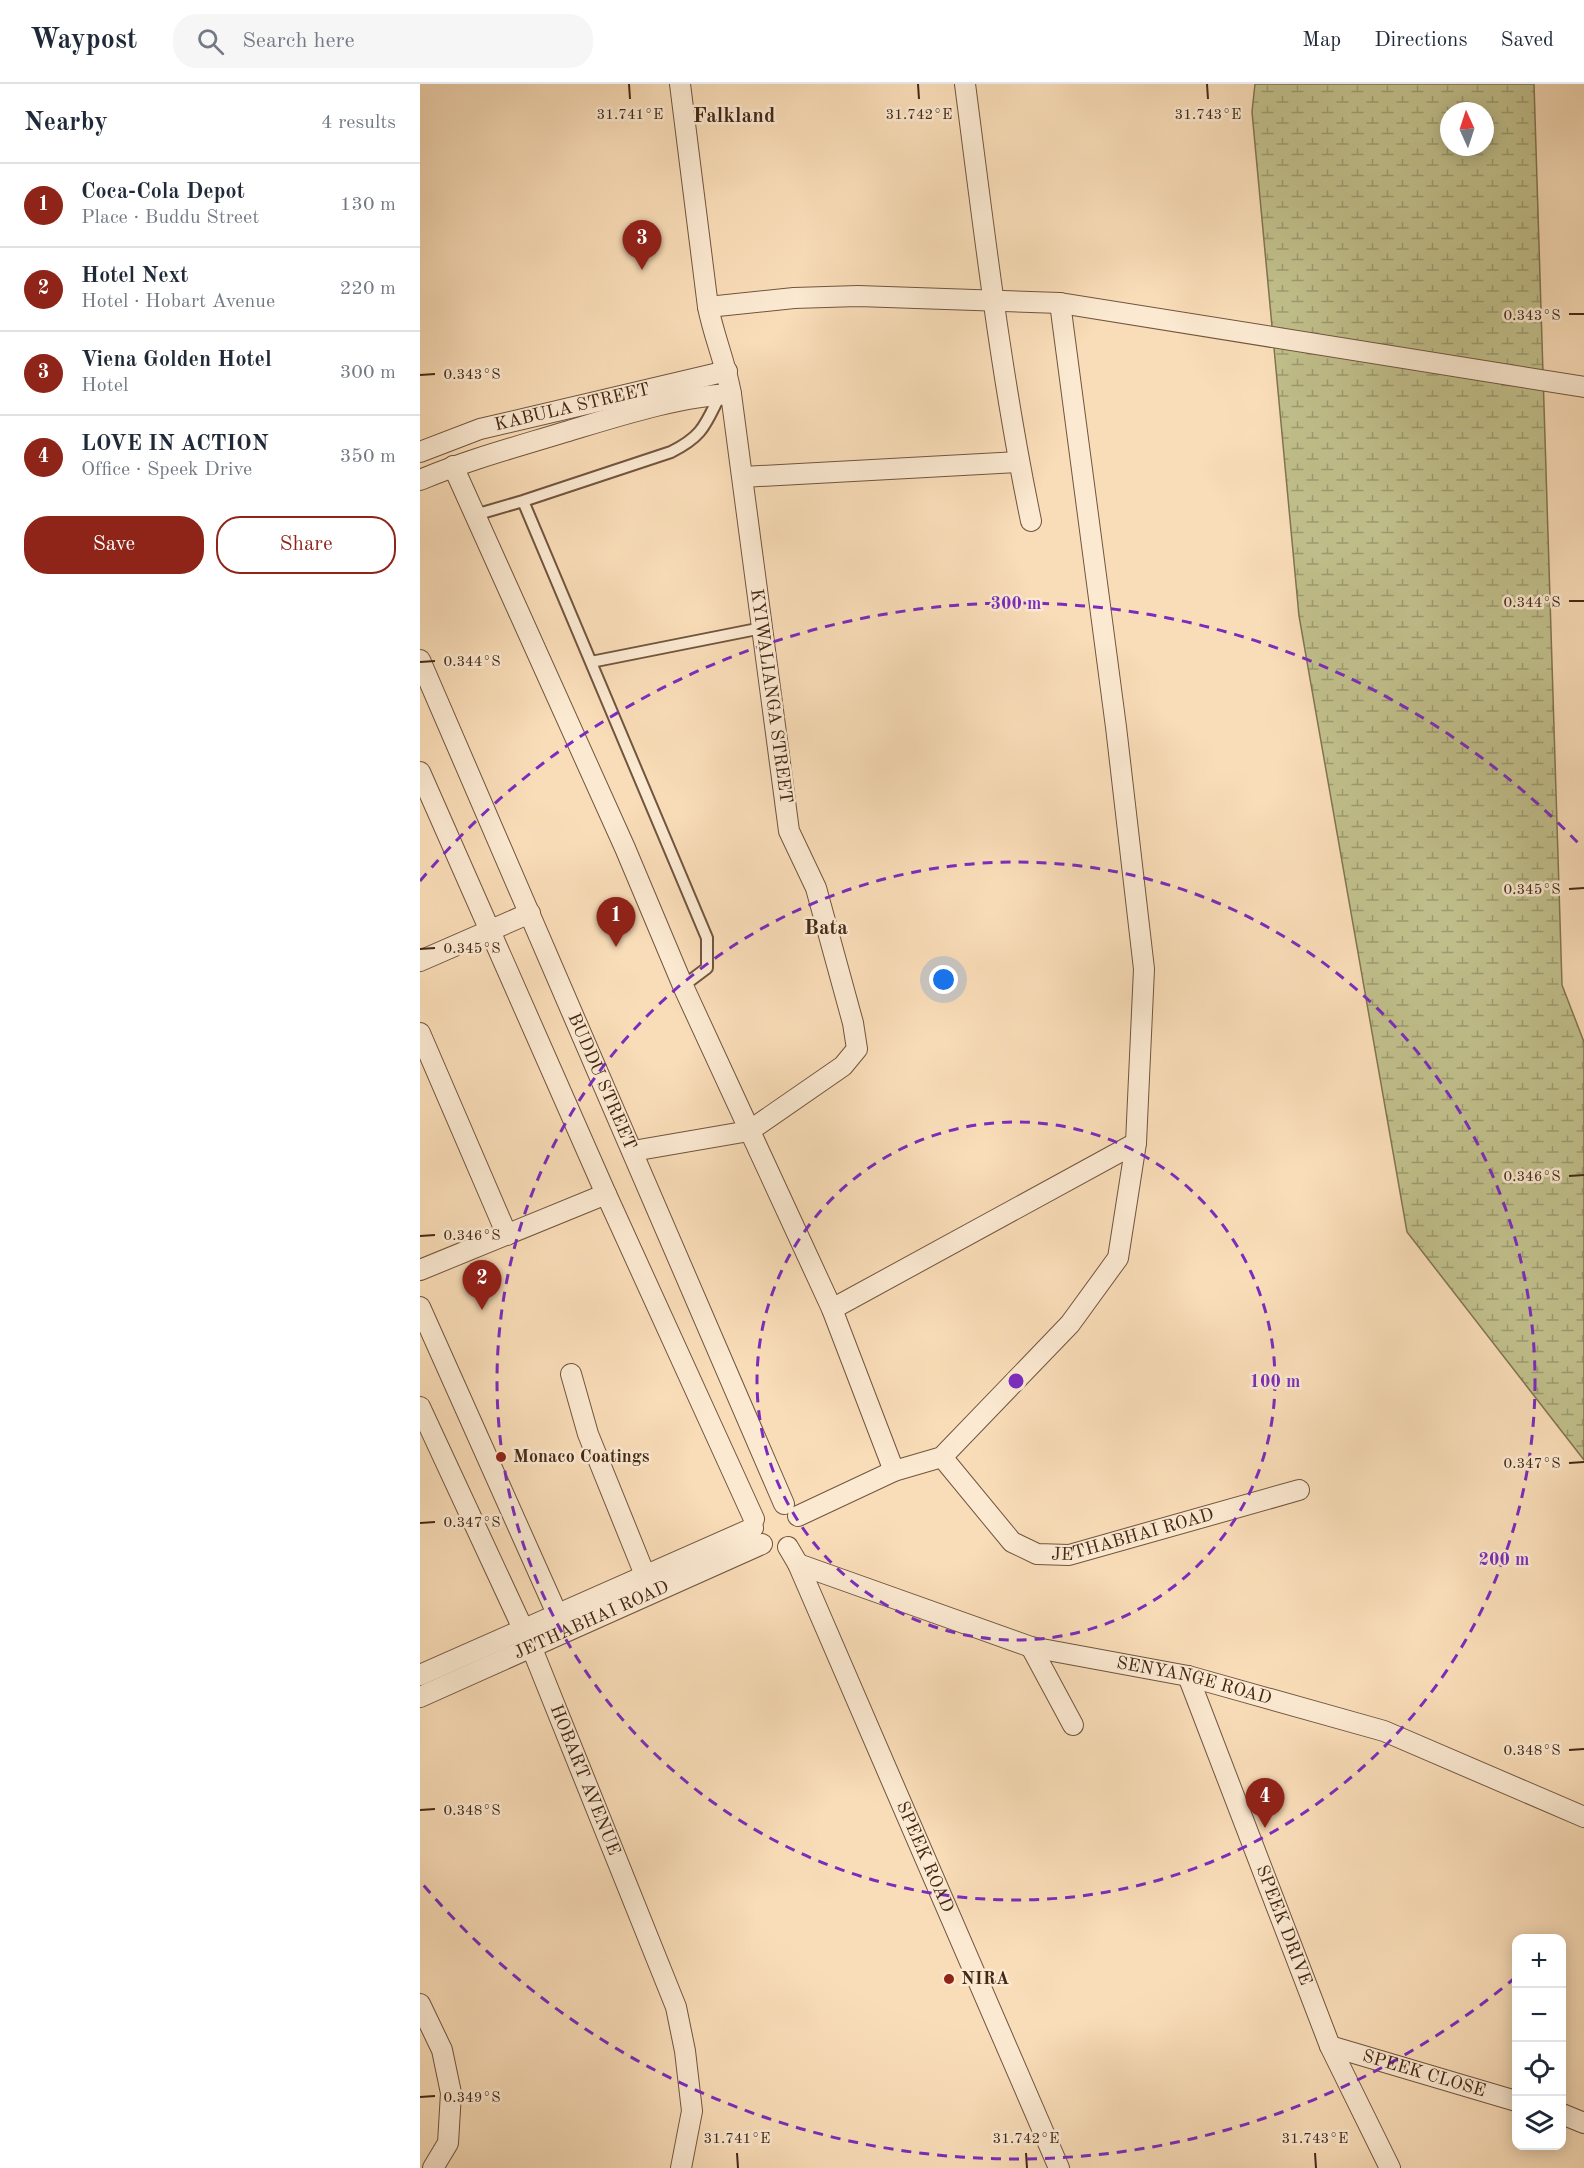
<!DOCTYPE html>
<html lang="en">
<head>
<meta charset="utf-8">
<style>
	body { margin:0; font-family:"Old Standard TT",serif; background:#f6f6f7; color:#1f2937 }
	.controls { position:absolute; right:18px; bottom:18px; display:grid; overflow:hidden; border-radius:12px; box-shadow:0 3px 15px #0003 }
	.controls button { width:54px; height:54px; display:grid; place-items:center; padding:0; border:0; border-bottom:2px solid #e0e1e3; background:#fff; color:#1f2937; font:30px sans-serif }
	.compass { position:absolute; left:1020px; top:18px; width:54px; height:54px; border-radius:50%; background:#fff; box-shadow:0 3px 15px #0003; rotate:357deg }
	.you { position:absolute; left:524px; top:896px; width:21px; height:21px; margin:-15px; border:4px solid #fff; border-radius:50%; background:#1a73e8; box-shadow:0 0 0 9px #1a73e833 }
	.badge { display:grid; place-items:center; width:39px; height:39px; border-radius:50%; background:#8f2418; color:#fff; font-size:20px; font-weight:700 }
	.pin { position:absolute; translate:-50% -50px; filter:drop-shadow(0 2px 3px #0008) }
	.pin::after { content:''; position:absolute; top:32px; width:21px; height:18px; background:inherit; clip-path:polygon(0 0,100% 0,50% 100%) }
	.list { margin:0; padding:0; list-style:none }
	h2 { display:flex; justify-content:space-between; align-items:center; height:78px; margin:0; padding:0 24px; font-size:26px }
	h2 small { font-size:20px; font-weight:400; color:#747a83 }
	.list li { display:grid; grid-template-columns:39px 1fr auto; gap:18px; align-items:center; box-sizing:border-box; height:84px; padding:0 24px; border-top:2px solid #e0e1e3 }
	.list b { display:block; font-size:22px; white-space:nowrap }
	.list p { margin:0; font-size:20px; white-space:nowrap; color:#747a83 }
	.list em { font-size:20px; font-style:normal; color:#747a83 }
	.actions { display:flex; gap:12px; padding:18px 24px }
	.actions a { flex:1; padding:14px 0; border:2px solid #8f2418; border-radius:24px; text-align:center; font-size:21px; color:#8f2418 }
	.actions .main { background:#8f2418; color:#fff }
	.icon { flex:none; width:33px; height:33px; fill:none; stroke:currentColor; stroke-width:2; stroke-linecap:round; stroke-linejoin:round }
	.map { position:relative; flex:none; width:1164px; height:2084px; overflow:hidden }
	header { display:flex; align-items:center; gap:36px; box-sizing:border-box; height:84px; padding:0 30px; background:#fff; border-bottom:2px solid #e0e1e3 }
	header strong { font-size:28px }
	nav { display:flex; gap:33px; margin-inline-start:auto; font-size:21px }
	.search { width:420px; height:54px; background:#f6f6f7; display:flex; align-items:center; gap:15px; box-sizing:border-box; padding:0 21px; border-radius:24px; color:#747a83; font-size:22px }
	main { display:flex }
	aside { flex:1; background:#fff }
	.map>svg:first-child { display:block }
	.wetland { fill:url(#wetland-marsh); stroke:#827451; stroke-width:1.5; fill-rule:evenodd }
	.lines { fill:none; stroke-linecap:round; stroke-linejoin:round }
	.lane-casing { stroke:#71553e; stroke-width:14 }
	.street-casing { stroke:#71553e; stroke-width:22 }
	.lane { stroke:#fbe9d1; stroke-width:10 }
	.street { stroke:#fbe9d1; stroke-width:20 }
	.ticks { fill:none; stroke:#442816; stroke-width:2 }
	.ring { fill:none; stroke:#7b2cbf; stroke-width:3; stroke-dasharray:10 8 }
	.poi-dot { fill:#8f2418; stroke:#fbe9d1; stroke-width:2 }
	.labels { text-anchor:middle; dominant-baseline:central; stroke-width:5; stroke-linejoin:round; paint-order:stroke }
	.street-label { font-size:18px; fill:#442816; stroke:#fbe9d1 }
	.poi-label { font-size:18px; font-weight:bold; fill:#442816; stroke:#fbe9d1; text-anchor:start }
	.quarter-label { font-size:21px; font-weight:bold; fill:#442816; stroke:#fbe9d1 }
	.ticks-label { font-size:15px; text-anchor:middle; fill:#442816; stroke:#fbe9d1; stroke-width:5; stroke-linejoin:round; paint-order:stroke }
	.centre { fill:#7b2cbf; stroke:#fbe9d1; stroke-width:3 }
	.ring-label { font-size:18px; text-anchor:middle; font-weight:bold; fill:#7b2cbf; stroke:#fbe9d1; stroke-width:5; stroke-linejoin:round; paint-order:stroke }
</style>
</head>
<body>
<header>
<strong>Waypost</strong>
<div class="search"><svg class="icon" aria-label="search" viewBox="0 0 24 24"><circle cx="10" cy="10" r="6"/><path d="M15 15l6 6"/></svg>Search here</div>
<nav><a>Map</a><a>Directions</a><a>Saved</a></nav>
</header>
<main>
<aside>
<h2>Nearby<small>4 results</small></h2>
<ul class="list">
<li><span class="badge">1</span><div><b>Coca-Cola Depot</b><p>Place · Buddu Street</p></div><em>130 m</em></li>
<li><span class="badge">2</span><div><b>Hotel Next</b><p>Hotel · Hobart Avenue</p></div><em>220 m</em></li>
<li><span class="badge">3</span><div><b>Viena Golden Hotel</b><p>Hotel</p></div><em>300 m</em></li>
<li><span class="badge">4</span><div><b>LOVE IN ACTION</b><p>Office · Speek Drive</p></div><em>350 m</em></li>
</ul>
<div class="actions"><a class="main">Save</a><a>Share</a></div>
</aside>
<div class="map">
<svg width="1164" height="2084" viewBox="0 0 1164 2084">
	<defs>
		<pattern id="wetland-marsh" width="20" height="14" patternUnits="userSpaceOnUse" patternTransform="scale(1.5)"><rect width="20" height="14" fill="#c1c08c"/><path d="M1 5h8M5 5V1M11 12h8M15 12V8" fill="none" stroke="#9e9c71"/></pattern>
	</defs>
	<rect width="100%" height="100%" fill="#f9ddb8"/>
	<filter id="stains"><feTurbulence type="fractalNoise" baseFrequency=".00333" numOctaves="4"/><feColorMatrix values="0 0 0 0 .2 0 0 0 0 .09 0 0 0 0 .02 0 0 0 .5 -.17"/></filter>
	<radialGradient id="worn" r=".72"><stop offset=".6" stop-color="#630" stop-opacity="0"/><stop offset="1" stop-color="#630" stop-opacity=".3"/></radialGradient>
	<path class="wetland" d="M835,0H1114L1142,901L1164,958V1376L987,1148L879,532L832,28ZM1029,27H1065V63H1029Z"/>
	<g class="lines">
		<defs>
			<path id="lane" d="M103,417L287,854V884L263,902
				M55,431L103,417L251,368C283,352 285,341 300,311
				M171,578L342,544"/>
			<g id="street">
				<path d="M545,0C564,146 581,293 611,437"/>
				<path d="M288,223L374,214L438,212L640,219L1164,303"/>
				<path id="s1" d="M0,368L60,345L307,287"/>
				<path d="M33,382L205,764L263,902L412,1225L474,1387"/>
				<path d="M323,393L599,378"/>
				<path d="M0,396C47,376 96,363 145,348C195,333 259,312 311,310"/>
				<path id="s2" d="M0,576L364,1420"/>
				<path d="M0,688L186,1110L334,1435"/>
				<path d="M0,877L110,829"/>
				<path d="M0,949L87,1151"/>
				<path d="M213,1067L329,1047L423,982L437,965L433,939L396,804L369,747L311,310C306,280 294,253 288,223L260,0"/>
				<path d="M0,1186L186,1110"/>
				<path d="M0,1223L142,1541"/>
				<path d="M412,1225L716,1059"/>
				<path d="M151,1290L168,1350L225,1491"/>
				<path id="s3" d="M0,1323L111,1562L256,1923L265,1967L272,2027L261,2084"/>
				<path id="s4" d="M522,1373L592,1458L617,1470L649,1471L879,1406"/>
				<path d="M378,1432L474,1387L522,1373L650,1240L698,1174L716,1059L724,885L696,643L640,219"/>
				<path id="s5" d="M368,1463L378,1480L639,2084"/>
				<path id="s6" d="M378,1480L611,1563L768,1592L964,1647L1164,1733"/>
				<path d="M611,1563L653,1641"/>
				<path d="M0,1591L333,1444"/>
				<path id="s7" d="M768,1592L910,1962L970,2084"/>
				<path id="s8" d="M0,1613L342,1460"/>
				<path d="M0,1920L22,1966L31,2009L28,2059L13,2084"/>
				<path id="s9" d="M910,1962L1096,2017"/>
				<path d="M1142,2030L1164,2039"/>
			</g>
		</defs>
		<use href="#lane" class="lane-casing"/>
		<use href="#street" class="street-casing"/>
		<use href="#lane" class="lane"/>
		<use href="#street" class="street"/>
	</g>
	<path class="ticks" d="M209,0L210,15M498,0L499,15M787,0L788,15M1149,230H1164M0,291L15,290M1149,517H1164M0,578L15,577M1149,805L1164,804M0,865L15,864M1149,1092L1164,1091M0,1152L15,1151M1149,1379L1164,1378M0,1439L15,1438M1149,1666L1164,1665M0,1726L15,1725M0,2013L15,2012M317,2069L318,2084M606,2069L607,2084M895,2069L896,2084"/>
	<g class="ring">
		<circle cx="596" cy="1297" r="259"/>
		<circle cx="596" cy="1297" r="519"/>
		<path d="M1096 1893A778 778 0 0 1 0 1797M0 797A778 778 0 0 1 1160 761"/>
	</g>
	<g class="poi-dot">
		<circle cx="81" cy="1373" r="6"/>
		<circle cx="529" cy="1895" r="6"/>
	</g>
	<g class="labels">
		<g class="street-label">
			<text stroke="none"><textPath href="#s1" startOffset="159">KABULA STREET</textPath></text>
			<text transform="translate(351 612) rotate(82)">KYIWALIANGA STREET</text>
			<text stroke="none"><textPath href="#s2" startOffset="459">BUDDU STREET</textPath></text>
			<text stroke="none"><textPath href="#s4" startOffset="236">JETHABHAI ROAD</textPath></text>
			<text stroke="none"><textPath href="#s8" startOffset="188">JETHABHAI ROAD</textPath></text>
			<text stroke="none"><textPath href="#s6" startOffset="414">SENYANGE ROAD</textPath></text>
			<text stroke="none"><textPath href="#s3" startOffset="408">HOBART AVENUE</textPath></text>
			<text stroke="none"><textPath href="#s5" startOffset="339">SPEEK ROAD</textPath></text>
			<text stroke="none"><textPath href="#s7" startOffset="267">SPEEK DRIVE</textPath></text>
			<text stroke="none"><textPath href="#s9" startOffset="98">SPEEK CLOSE</textPath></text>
		</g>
		<g class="poi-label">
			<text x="93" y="1373">Monaco Coatings</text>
			<text x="541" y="1895">NIRA</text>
		</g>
		<g class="quarter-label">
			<text x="314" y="32">Falkland</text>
			<text x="406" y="844">Bata</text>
		</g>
	</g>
	<g class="ticks-label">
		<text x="210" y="35">31.741°E</text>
		<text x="499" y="35">31.742°E</text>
		<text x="788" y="35">31.743°E</text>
		<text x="1112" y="236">0.343°S</text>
		<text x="52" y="295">0.343°S</text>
		<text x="1112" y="523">0.344°S</text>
		<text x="52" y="582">0.344°S</text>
		<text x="1112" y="810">0.345°S</text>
		<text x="52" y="869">0.345°S</text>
		<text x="1112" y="1097">0.346°S</text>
		<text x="52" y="1156">0.346°S</text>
		<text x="1112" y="1384">0.347°S</text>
		<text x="52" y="1443">0.347°S</text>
		<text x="1112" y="1671">0.348°S</text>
		<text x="52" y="1731">0.348°S</text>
		<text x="52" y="2018">0.349°S</text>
		<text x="317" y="2059">31.741°E</text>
		<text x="606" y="2059">31.742°E</text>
		<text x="895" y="2059">31.743°E</text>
	</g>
	<circle cx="596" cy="1297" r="9" class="centre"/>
	<g class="ring-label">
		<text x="596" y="525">300 m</text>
		<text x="855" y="1303">100 m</text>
		<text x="1084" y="1481">200 m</text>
	</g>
	<rect width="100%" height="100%" filter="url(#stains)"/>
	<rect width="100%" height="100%" fill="url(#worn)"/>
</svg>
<div class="controls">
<button>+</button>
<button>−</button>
<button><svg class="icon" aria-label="locate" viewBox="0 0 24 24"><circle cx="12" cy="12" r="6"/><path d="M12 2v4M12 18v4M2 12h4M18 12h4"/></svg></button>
<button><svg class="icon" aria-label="layers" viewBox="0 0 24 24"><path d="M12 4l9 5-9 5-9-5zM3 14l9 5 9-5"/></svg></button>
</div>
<svg class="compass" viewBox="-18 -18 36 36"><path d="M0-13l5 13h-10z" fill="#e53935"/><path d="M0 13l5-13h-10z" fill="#747a83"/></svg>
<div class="you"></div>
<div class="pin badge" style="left:196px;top:863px">1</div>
<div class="pin badge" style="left:62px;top:1226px">2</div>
<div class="pin badge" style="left:222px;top:186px">3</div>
<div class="pin badge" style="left:845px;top:1744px">4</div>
</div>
</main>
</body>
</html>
